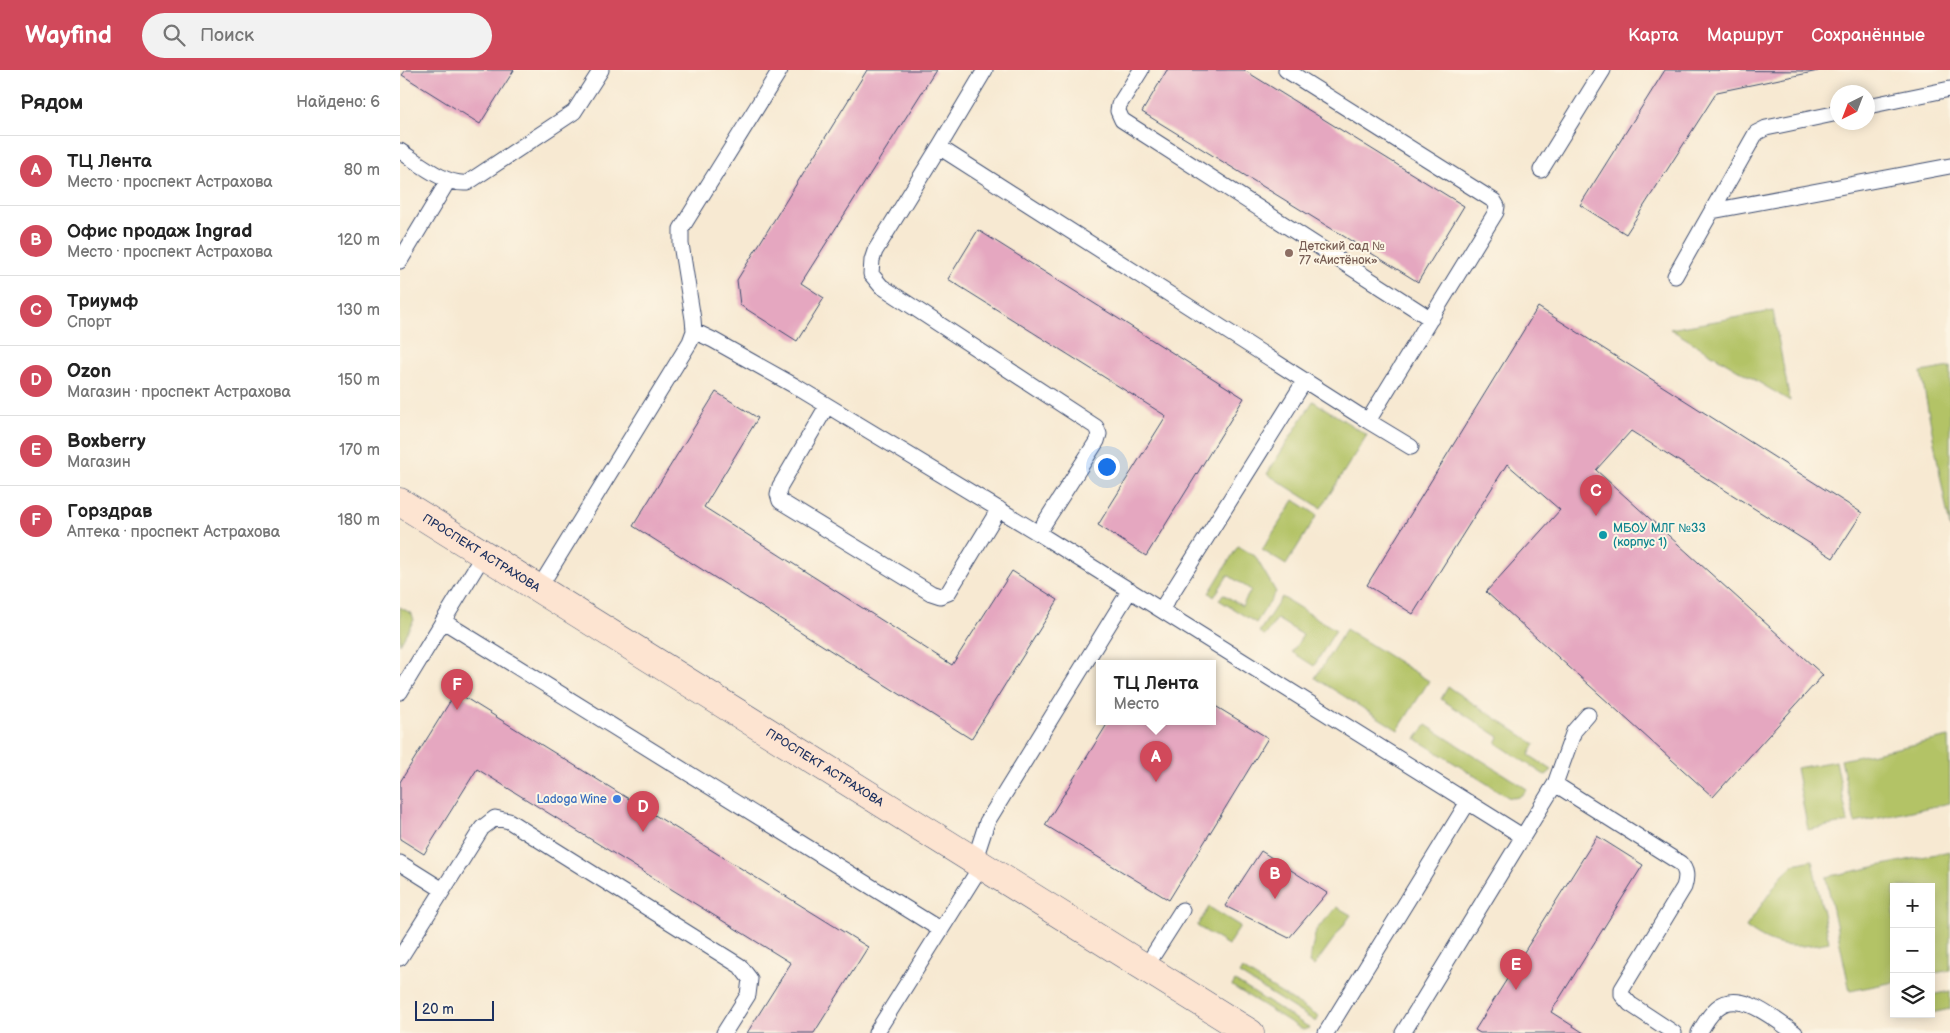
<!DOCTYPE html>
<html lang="ru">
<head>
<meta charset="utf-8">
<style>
	body { margin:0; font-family:"Balsamiq Sans",sans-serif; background:#f2f2f2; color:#222 }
	.controls { position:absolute; right:15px; bottom:15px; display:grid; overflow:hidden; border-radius:0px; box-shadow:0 2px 12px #0003 }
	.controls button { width:45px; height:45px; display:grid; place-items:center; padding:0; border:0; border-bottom:1px solid #e0e0e0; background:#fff; color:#222; font:25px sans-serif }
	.compass { position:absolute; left:1430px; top:15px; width:45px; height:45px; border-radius:50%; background:#fff; box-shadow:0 2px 12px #0003; rotate:222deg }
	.scale { position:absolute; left:15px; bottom:12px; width:79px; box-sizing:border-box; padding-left:5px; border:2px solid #1b2f5e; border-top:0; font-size:14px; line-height:18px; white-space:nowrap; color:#1b2f5e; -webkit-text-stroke:4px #fcf5e5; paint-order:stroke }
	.you { position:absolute; left:706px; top:396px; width:18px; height:18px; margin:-12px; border:4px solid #fff; border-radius:50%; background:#1a73e8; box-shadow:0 0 0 8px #1a73e833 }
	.badge { display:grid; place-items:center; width:32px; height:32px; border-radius:50%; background:#d1495b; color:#fff; font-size:16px; font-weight:700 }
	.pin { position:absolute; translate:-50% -41px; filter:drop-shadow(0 1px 2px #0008) }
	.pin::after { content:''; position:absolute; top:26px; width:18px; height:15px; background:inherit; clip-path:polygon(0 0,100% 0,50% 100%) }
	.popup { position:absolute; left:696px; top:590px; width:120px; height:65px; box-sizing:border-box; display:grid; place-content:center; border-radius:0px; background:#fff; filter:drop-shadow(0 1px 4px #0005); font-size:16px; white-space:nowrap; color:#767676 }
	.popup b { font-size:19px; color:#222 }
	.popup::after { content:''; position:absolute; left:50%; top:100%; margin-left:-10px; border:10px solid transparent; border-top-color:#fff }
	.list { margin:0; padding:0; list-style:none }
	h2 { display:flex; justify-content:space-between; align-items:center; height:65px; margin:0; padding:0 20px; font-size:21px }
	h2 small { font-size:16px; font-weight:400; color:#767676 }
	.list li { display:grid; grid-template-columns:32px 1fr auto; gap:15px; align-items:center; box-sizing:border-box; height:70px; padding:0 20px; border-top:1px solid #e0e0e0 }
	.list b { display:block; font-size:19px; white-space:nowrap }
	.list p { margin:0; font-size:16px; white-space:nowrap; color:#767676 }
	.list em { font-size:16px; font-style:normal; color:#767676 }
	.icon { flex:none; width:28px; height:28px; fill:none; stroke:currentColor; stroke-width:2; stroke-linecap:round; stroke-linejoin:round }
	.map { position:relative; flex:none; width:1550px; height:963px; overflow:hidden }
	header { display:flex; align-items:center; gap:30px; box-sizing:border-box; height:70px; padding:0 25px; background:#d1495b; color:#fff }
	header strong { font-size:24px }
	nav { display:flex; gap:28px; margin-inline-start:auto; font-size:18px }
	.search { width:350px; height:45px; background:#f2f2f2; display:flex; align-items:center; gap:12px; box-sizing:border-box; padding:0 18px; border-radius:28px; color:#767676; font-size:19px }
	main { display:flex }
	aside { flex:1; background:#fff }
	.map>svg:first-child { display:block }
	.green { fill:#b3c366; stroke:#677962 }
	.building { fill:#e5a7c0 }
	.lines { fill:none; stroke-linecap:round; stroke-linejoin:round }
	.lane-casing { stroke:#3c4b6f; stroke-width:17 }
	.secondary-casing { stroke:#3c4b6f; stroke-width:29 }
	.lane { stroke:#fff; stroke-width:15 }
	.secondary { stroke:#fde4d1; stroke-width:28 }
	.education-dot { fill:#8d6e63; stroke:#fcf5e5; stroke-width:2 }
	.culture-dot { fill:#0f9aa8; stroke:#fcf5e5; stroke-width:2 }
	.shop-dot { fill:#3f7fe0; stroke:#fcf5e5; stroke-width:2 }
	.labels { text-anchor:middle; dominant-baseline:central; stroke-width:4; stroke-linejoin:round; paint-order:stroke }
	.education-label { font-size:12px; fill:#785e54; stroke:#fcf5e5; text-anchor:start }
	.culture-label { font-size:12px; fill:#0d838f; stroke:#fcf5e5; text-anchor:start }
	.street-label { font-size:12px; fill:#1b2f5e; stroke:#fcf5e5 }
	.shop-label { font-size:12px; fill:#366cbe; stroke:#fcf5e5; text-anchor:end }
</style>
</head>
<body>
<header>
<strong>Wayfind</strong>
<div class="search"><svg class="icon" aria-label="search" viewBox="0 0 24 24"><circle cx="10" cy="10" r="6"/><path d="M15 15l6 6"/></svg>Поиск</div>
<nav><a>Карта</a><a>Маршрут</a><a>Сохранённые</a></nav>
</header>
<main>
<aside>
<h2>Рядом<small>Найдено: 6</small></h2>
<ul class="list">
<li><span class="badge">A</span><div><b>ТЦ Лента</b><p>Место · проспект Астрахова</p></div><em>80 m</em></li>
<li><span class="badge">B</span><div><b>Офис продаж Ingrad</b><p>Место · проспект Астрахова</p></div><em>120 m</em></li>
<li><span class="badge">C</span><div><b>Триумф</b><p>Спорт</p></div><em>130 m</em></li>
<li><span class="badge">D</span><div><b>Ozon</b><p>Магазин · проспект Астрахова</p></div><em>150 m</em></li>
<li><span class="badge">E</span><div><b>Boxberry</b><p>Магазин</p></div><em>170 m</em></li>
<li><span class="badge">F</span><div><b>Горздрав</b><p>Аптека · проспект Астрахова</p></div><em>180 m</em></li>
</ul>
</aside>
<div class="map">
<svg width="1550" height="963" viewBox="0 0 1550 963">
	<rect width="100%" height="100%" fill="#fcf5e5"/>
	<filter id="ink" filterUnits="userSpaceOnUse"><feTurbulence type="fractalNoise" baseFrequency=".02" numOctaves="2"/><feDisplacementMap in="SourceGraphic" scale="10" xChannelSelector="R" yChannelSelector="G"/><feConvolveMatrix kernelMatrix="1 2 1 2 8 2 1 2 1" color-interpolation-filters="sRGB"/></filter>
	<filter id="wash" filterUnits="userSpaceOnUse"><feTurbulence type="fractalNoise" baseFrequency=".0096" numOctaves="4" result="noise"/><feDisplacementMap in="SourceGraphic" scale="20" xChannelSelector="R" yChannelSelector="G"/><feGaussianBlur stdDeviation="1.12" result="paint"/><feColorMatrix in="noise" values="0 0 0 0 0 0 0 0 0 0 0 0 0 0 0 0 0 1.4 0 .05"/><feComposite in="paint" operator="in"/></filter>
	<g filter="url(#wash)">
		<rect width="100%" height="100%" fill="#f7e9d2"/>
		<path class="green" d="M1373,241L1390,331L1270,259Z
			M1550,297V458L1521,302Z
			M913,331L967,365L921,438L867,404Z
			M894,430L917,445L886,495L862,480Z
			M838,476L855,486L876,522L856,553L819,530L823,524L842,536L851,520L828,505L814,527L809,523Z
			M882,527L936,560L914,596L892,582L903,565L877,549L865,566L859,562Z
			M0,537L12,544L14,550L0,574Z
			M946,559L1029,611L998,660L915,608Z
			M1048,617L1135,674L1129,685L1152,700L1146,705L1143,704L1096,673L1099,667L1041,629Z
			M1026,655L1127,719C1123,725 1117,730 1108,727L1016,669Z
			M1549,667L1550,733L1455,753L1441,690Z
			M1436,691L1448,752L1408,760L1396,698Z
			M1550,781V900L1531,904V817H1494V912L1450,921L1426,807Z
			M1412,790L1429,872C1394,879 1375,879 1346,857L1383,804L1394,794Z
			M809,837L840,856L828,875L797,856Z
			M937,837L951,845L914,896L909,893L916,860Z
			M842,899L919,947L916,952L839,904Z
			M835,911L910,958L903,960L832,916Z
			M1550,921V939L1531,943V925Z"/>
		<g id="blocks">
			<path class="building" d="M6,0H114L80,54L2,5Z
				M467,0H536L401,213L424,228L397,271L340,235L337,210Z
				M767,0H844L1064,136L1018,212L742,42Z
				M1265,0L1418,1L1317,22L1226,164L1180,135Z
				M578,160L844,328L746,486L698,455L766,346L548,209Z
				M1138,237L1462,443L1433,488L1231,361L1196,400L1423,605L1313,727L1086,522L1160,440L1107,394L1013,544L967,515Z
				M316,322L358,348L304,437L552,595L612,501L658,530L571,669L233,456Z
				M56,622L468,877L414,963H347L391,893L77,699L24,784L0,769V712Z
				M812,634L868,668L769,830L645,755L709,651H812Z
				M1197,766L1243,795L1151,942L1184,963H1080L1075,960Z
				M861,781L927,823L889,868L825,836Z"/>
		</g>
	</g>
	<g filter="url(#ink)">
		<use href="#blocks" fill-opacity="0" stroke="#3c4b6f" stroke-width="1"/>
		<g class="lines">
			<defs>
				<path id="lane" d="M741,0L719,35L718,41L722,50L1031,249
					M886,0L1094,131L1097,136L1096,142L968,351L539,77L475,181L472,190L471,204L481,216L696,357L699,364L697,371L638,463L1122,766
					M1468,36L1550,19
					M539,77L585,0
					M0,81C19,93 45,115 67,113L174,42L201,0
					M1141,100L1203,0
					M1312,141L1550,96
					M0,191L48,111
					M1275,206L1356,63L1366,58L1438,43
					M294,261L313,270L395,316L638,463
					M427,336L380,416L378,424L380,431L531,523L540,526L548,523L599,439
					M968,351L1011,377
					M139,518L290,272L294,261L293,249L281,174V159L380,0
					M761,540L904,312
					M43,551L541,860
					M0,622L84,484
					M1155,714L1174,661L1188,645
					M574,792L587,752L730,520
					M0,793L43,820L82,758L95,748L109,751L340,896L350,909L348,925L324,963
					M0,888L43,820
					M745,898L782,840
					M476,963L581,796
					M926,963L1068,732
					M1003,963L1155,714L1280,793C1287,800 1287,807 1284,817L1222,919V925L1230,934L1274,963
					M1299,963C1304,954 1309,945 1317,938C1340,918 1375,950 1395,963"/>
				<g id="secondary">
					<path id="s1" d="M0,432L850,963"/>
				</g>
			</defs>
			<use href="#lane" class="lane-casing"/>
			<use href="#secondary" class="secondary-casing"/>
			<use href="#lane" class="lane"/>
			<use href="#secondary" class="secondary"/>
		</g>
	</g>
	<circle class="education-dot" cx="889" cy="183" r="5"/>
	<circle class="culture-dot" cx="1203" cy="465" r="5"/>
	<circle class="shop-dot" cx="217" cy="729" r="5"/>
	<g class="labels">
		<g class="education-label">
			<text x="899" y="176">Детский сад №<tspan x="899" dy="14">77 «Аистёнок»</tspan></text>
		</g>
		<g class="culture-label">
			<text x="1213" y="458">МБОУ МЛГ №33<tspan x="1213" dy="14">(корпус 1)</tspan></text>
		</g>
		<g class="street-label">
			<text stroke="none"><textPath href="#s1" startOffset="96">ПРОСПЕКТ АСТРАХОВА</textPath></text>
			<text stroke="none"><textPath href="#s1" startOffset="501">ПРОСПЕКТ АСТРАХОВА</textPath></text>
		</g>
		<g class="shop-label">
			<text x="207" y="729">Ladoga Wine</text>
		</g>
	</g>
</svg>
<div class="controls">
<button>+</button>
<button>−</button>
<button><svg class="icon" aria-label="layers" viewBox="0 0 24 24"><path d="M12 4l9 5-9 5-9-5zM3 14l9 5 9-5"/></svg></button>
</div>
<svg class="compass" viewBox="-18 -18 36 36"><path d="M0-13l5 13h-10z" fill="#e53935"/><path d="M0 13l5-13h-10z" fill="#767676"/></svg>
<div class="scale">20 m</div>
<div class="you"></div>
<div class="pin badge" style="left:756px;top:712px">A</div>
<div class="popup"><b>ТЦ Лента</b>Место</div>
<div class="pin badge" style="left:875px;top:829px">B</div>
<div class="pin badge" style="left:1196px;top:446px">C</div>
<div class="pin badge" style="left:243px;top:762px">D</div>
<div class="pin badge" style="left:1116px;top:920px">E</div>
<div class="pin badge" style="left:57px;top:640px">F</div>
</div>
</main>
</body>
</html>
